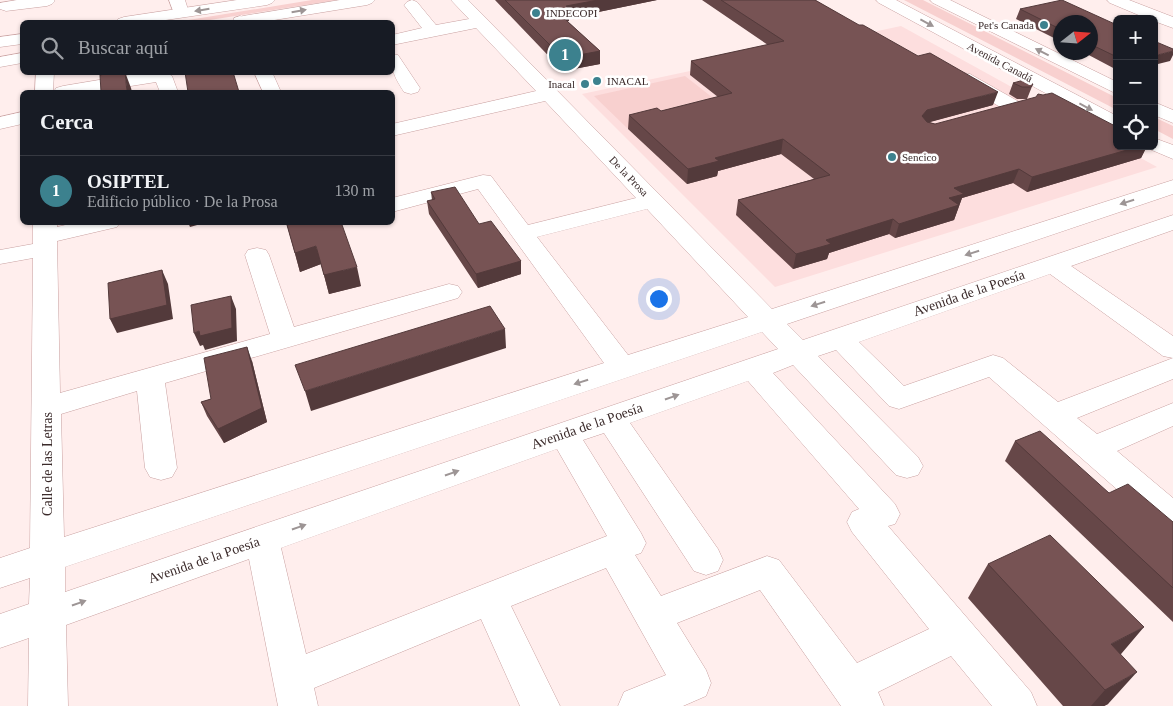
<!DOCTYPE html>
<html lang="es">
<head>
<meta charset="utf-8">
<style>
	body { margin:0; font-family:Georgia,serif; background:#242831; color:#f1f3f6 }
	.controls { position:absolute; right:15px; top:15px; display:grid; overflow:hidden; border-radius:8px; box-shadow:0 1px 4px #0004 }
	.controls button { width:45px; height:45px; display:grid; place-items:center; padding:0; border:0; border-bottom:1px solid #363941; background:#171b24; color:#f1f3f6; font:25px sans-serif }
	.compass { position:absolute; left:1053px; top:15px; width:45px; height:45px; border-radius:50%; background:#171b24; box-shadow:0 1px 4px #0004; rotate:73deg }
	.you { position:absolute; left:658px; top:298px; width:18px; height:18px; margin:-12px; border:4px solid #fff; border-radius:50%; background:#1a73e8; box-shadow:0 0 0 8px #1a73e833 }
	.badge { display:grid; place-items:center; width:32px; height:32px; border-radius:50%; background:#3c818e; color:#fff; font-size:16px; font-weight:700 }
	.pin { position:absolute; translate:-50% -50%; border:2px solid #fff; box-shadow:0 1px 5px #0006 }
	.list { margin:0; padding:0; list-style:none }
	h2 { display:flex; justify-content:space-between; align-items:center; height:65px; margin:0; padding:0 20px; font-size:21px }
	h2 small { font-size:16px; font-weight:400; color:#9ea1a6 }
	.list li { display:grid; grid-template-columns:32px 1fr auto; gap:15px; align-items:center; box-sizing:border-box; height:70px; padding:0 20px; border-top:1px solid #363941 }
	.list b { display:block; font-size:19px; white-space:nowrap }
	.list p { margin:0; font-size:16px; white-space:nowrap; color:#9ea1a6 }
	.list em { font-size:16px; font-style:normal; color:#9ea1a6 }
	.icon { flex:none; width:28px; height:28px; fill:none; stroke:currentColor; stroke-width:2; stroke-linecap:round; stroke-linejoin:round }
	.map { position:relative; flex:none; width:1173px; height:706px; overflow:hidden }
	.search { position:absolute; background:#171b24; box-shadow:0 1px 4px #0004; left:20px; top:20px; width:375px; height:55px; display:flex; align-items:center; gap:12px; box-sizing:border-box; padding:0 18px; border-radius:8px; color:#9ea1a6; font-size:19px }
	.panel { position:absolute; background:#171b24; box-shadow:0 1px 4px #0004; left:20px; top:90px; width:375px; height:135px; border-radius:8px }
	.map>svg:first-child { display:block }
	.built { fill:#fddede }
	.green { fill:#f8d0cf }
	.lines { fill:none; stroke-linecap:round; stroke-linejoin:round }
	.minor-casing { stroke:#c9a1a1; stroke-width:1 }
	.major-casing { stroke:#c9a1a1; stroke-width:1 }
	.minor { fill:#fff; fill-rule:evenodd }
	.major { fill:#fff; fill-rule:evenodd }
	.wall { fill:#664748 }
	.shaded-wall { fill:#533a3b }
	.building { fill:#775354; stroke:#533a3b }
	.oneway { fill:#9d9595 }
	.poi-dot { fill:#3c818e; stroke:#fff; stroke-width:2 }
	.labels { text-anchor:middle; dominant-baseline:central; stroke-width:5; stroke-linejoin:round; paint-order:stroke }
	.far-poi-label { font-size:11px; fill:#3b2b2b; stroke:#fff; text-anchor:start }
	.far-street-label { font-size:11px; fill:#3b2b2b; stroke:#fff }
	.street-label { font-size:14px; fill:#3b2b2b; stroke:#fff }
</style>
</head>
<body>
<div class="map">
<svg width="1173" height="706" viewBox="0 0 1173 706">
	<rect width="100%" height="100%" fill="#ffeeed"/>
	<path class="built" d="M901,26L1157,167L775,287L582,94Z"/>
	<path class="green" d="M312,0H337L197,22H176Z
		M904,0H923L1117,98V110Z
		M685,76L722,105L627,128L594,96Z
		M1154,117L1173,126V139L1154,129Z"/>
	<g class="lines">
		<defs>
			<path id="minor" d="M17,0H54L55,1L52,4L47,6L6,11L0,9V3Z
				M169,0H185L189,13L187,16H175Z
				M412,0L417,2L436,25L469,19L451,0H468L772,309L1173,180V194L787,324L803,340L1173,215V230L1071,266L1173,336V379L1077,418L1097,434L1173,403V426L1117,451L1173,498V532L1161,528L989,377L899,409L889,406L836,350L818,356L918,457L923,466L918,475L907,478L896,475L793,365L773,373L895,504L900,514L895,524L888,526L1031,692L1037,706H992L951,656L878,692L884,706H841L760,590L677,623L706,670L711,683L706,696L683,706H618L624,692L666,675L606,568L511,606L560,706H520L481,619L314,688L318,706H278L249,559L66,625L68,706H28L29,638L0,648V614L29,604L30,578L0,588V558L30,548L33,258L0,264V250L33,244V222H57V227L78,222H120L117,227L57,241L60,393L270,334L245,255L248,250L257,248L266,250L269,255L294,327L449,284L458,286L462,292L458,298L165,383L177,468L172,477L161,480L150,477L145,468L137,391L61,414L64,537L604,363L478,189L392,212V198L483,175L491,176L528,225L636,198L545,101L392,136V124L536,91L476,28L392,45V35L422,28L404,5L407,2ZM647,209L748,317L628,355L537,237ZM1050,274L1163,356L1173,358L1058,402L1003,358L993,355L904,386L859,342ZM762,332L778,349L65,592V567ZM748,381L859,509L852,512L847,522L852,532L929,629L857,663L779,560L767,556L661,596L635,555L641,553L646,543L641,533L583,440L604,433L694,571L706,575L718,571L723,560L718,549L630,423ZM557,449L607,536L306,654L281,548Z
				M1107,0H1129L1173,17V28L1154,21V19H1148L1110,3Z
				M240,16L246,18L249,22H233L234,18Z
				M392,54L398,55L420,88L418,92L411,94L404,92C394,76 392,73 392,54Z
				M36,72H54L53,92H35Z
				M147,72H165L172,76L178,92H160L156,82L93,92H54L56,88L63,86Z
				M254,72H272L281,92H263Z
				M964,73L970,74L1021,103L1024,107L1021,111L1014,113L1007,111L958,82L955,78L958,74Z
				M22,112V124L0,129V117Z"/>
			<path id="major" d="M237,0H275L272,3L267,5L152,22H116L118,19L124,17Z
				M340,0H375L372,3L367,5L262,22L235,21L237,18L243,16Z
				M876,0H896L1117,116V130L1110,128L879,3Z
				M930,0H950L1117,82V94L933,3Z
				M22,34V44L0,47V37Z
				M22,53V63L0,67V57Z
				M1154,102L1173,110V123L1154,115Z
				M1154,138L1173,145V159L1147,148L1145,146H1154Z"/>
		</defs>
		<use href="#minor" class="minor-casing"/>
		<use href="#major" class="major-casing"/>
		<use href="#minor" class="minor"/>
		<use href="#major" class="major"/>
	</g>
	<path class="wall" d="M495,0H657L569,18V21H567L600,51V64L563,71Z
		M702,0H815L993,105L929,122L935,124L1117,146H1147L1141,158L1027,192L1013,183L962,198L954,220L895,238L889,234L829,253L827,259L793,269L736,215L738,200L814,179L781,154L718,171L717,176L687,184L628,129L629,115L661,111L718,97L690,75L691,61L768,45Z
		M1020,9L1117,25V70L1083,52H1090V22H1060V41L1016,19Z
		M1013,83L1033,84L1027,99H1017L1009,94Z
		M431,192L479,224L521,261V274L478,288L429,214L427,201L432,200Z
		M287,225L361,286L329,294L321,264L300,272Z
		M252,361L267,422L224,443L207,416L201,402L211,399Z
		M1015,441L1109,493L1173,522V622L1005,461Z
		M988,564L1121,654L1108,704L1104,706H1063L968,598Z"/>
	<path class="shaded-wall" d="M598,0H657L569,18V21L556,23V11L566,6Z
		M600,51V64L563,71V58Z
		M1173,51V55L1170,61L1154,65V56Z
		M125,72L131,88L132,92H127Z
		M998,92L993,105L923,124L922,116L927,110Z
		M783,139L781,154L718,171L717,176L687,184L688,169L715,158Z
		M1141,146H1147L1141,158L1027,192L1032,177Z
		M1019,169L1013,183L962,198L954,220L895,238L899,224L954,188Z
		M893,219L889,234L829,253L827,259L793,269L796,254L826,240Z
		M188,222H208L190,227Z
		M316,246L321,264L300,272L295,253Z
		M521,261V274L478,288L476,274Z
		M357,267L361,286L329,294L324,275Z
		M162,270L168,284L173,319L117,333L110,319Z
		M231,296L236,309L237,341L205,350L203,345L200,346L194,333L199,331Z
		M505,329L506,348L311,411L305,391Z
		M247,347L252,361L267,422L224,443L218,429Z
		M1144,627L1116,660L1111,644Z
		M1137,672L1108,704L1104,706H1091L1105,690Z"/>
	<path class="building" d="M505,0H598L566,6L569,9L556,11L600,51L563,58Z
		M721,0H815L859,25H863L918,56L930,53L998,92L927,110L922,116L927,122L935,124L1036,97L1038,94L1043,95L1052,93L1117,127V146H1141L1032,177L1019,169L954,188L964,194L949,198L959,205L899,224L893,219L826,240L831,244L796,254L738,200L830,175L783,139L715,158L719,161L688,169L629,115L657,108L661,111L732,93L691,61L784,41Z
		M1062,0L1117,25V57L1090,44V22H1060V29L1020,9Z
		M1154,41L1173,49V51L1154,56Z
		M116,72H125L127,92H101L100,75Z
		M185,72H233L239,92H188Z
		M1024,80L1033,84L1031,87H1022L1013,83Z
		M455,187L479,224L491,221L521,261L476,274L427,201L435,199L431,192Z
		M299,222H341L357,267L324,275L316,246L295,253L287,225Z
		M162,270L167,305L110,319L108,283Z
		M231,296L232,328L200,336L199,331L194,333L191,305Z
		M490,306L505,329L305,391L295,365Z
		M247,347L262,408L218,429L201,402L211,399L204,358Z
		M1040,431L1109,493L1128,484L1173,522V588L1015,441Z
		M1050,535L1144,627L1111,644L1137,672L1105,690L988,564Z"/>
	<defs><path id="oneway-solid" d="M-6-.8H1V-3.2L6.5 0L1 3.2V.8H-6Z" transform="scale(1.25)"/></defs>
	<g class="oneway">
		<use href="#oneway-solid" transform="translate(202 10) rotate(171)"/>
		<use href="#oneway-solid" transform="translate(299 11) rotate(-10)"/>
		<use href="#oneway-solid" transform="translate(927 23) rotate(28)"/>
		<use href="#oneway-solid" transform="translate(1042 52) rotate(-153)"/>
		<use href="#oneway-solid" transform="translate(1086 107) rotate(28)"/>
		<use href="#oneway-solid" transform="translate(1127 202) rotate(162)"/>
		<use href="#oneway-solid" transform="translate(972 253) rotate(162)"/>
		<use href="#oneway-solid" transform="translate(818 304) rotate(162)"/>
		<use href="#oneway-solid" transform="translate(581 382) rotate(162)"/>
		<use href="#oneway-solid" transform="translate(672 397) rotate(-19)"/>
		<use href="#oneway-solid" transform="translate(452 473) rotate(-19)"/>
		<use href="#oneway-solid" transform="translate(299 527) rotate(-19)"/>
		<use href="#oneway-solid" transform="translate(79 603) rotate(-19)"/>
	</g>
	<g class="poi-dot">
		<circle cx="536" cy="13" r="5"/>
		<circle cx="1044" cy="25" r="5"/>
		<circle cx="597" cy="81" r="5"/>
		<circle cx="585" cy="84" r="5"/>
		<circle cx="892" cy="157" r="5"/>
	</g>
	<g class="labels">
		<g class="far-poi-label">
			<text x="546" y="13">INDECOPI</text>
			<text x="1034" y="25" text-anchor="end">Pet's Canada</text>
			<text x="607" y="81">INACAL</text>
			<text x="575" y="84" text-anchor="end">Inacal</text>
			<text x="902" y="157">Sencico</text>
		</g>
		<g class="far-street-label">
			<text transform="translate(1000 62) rotate(28)">Avenida Canadá</text>
			<text transform="translate(629 176) rotate(46)">De la Prosa</text>
		</g>
		<g class="street-label">
			<text transform="translate(969 293) rotate(-19)">Avenida de la Poesía</text>
			<text transform="translate(587 426) rotate(-19)">Avenida de la Poesía</text>
			<text transform="translate(47 464) rotate(-90)">Calle de las Letras</text>
			<text transform="translate(204 560) rotate(-19)">Avenida de la Poesía</text>
		</g>
	</g>
</svg>
<div class="controls">
<button>+</button>
<button>−</button>
<button><svg class="icon" aria-label="locate" viewBox="0 0 24 24"><circle cx="12" cy="12" r="6"/><path d="M12 2v4M12 18v4M2 12h4M18 12h4"/></svg></button>
</div>
<svg class="compass" viewBox="-18 -18 36 36"><path d="M0-13l5 13h-10z" fill="#e53935"/><path d="M0 13l5-13h-10z" fill="#9ea1a6"/></svg>
<div class="you"></div>
<div class="pin badge" style="left:565px;top:55px">1</div>
<div class="search"><svg class="icon" aria-label="search" viewBox="0 0 24 24"><circle cx="10" cy="10" r="6"/><path d="M15 15l6 6"/></svg>Buscar aquí</div>
<section class="panel">
<h2>Cerca<small></small></h2>
<ul class="list">
<li><span class="badge">1</span><div><b>OSIPTEL</b><p>Edificio público · De la Prosa</p></div><em>130 m</em></li>
</ul>
</section>
</div>
</body>
</html>
